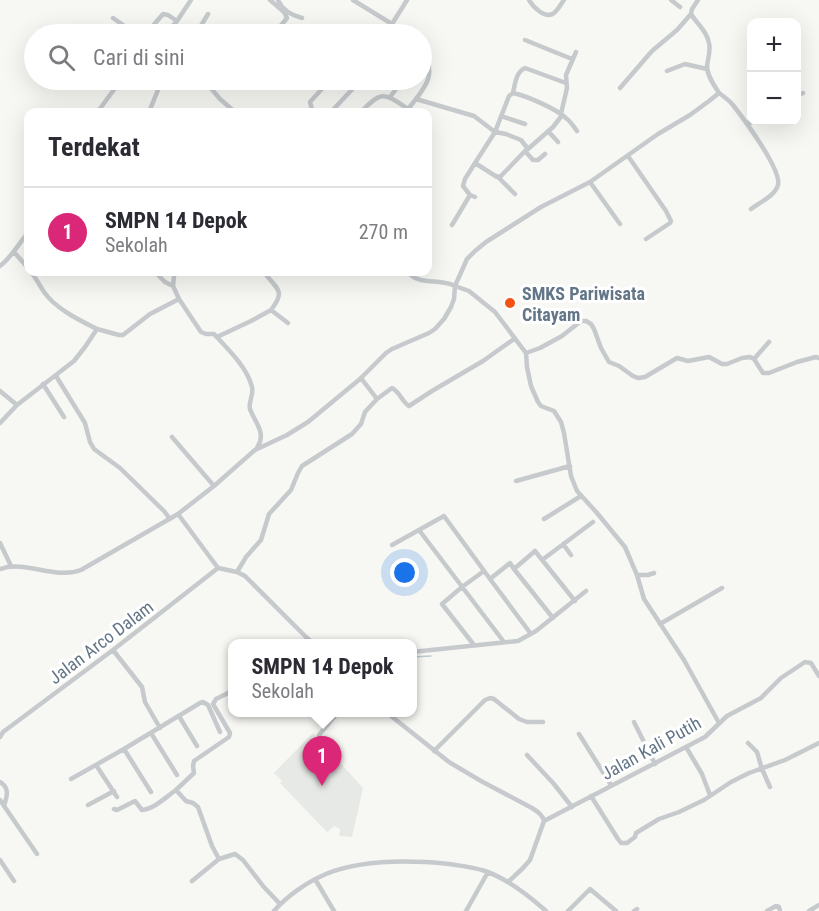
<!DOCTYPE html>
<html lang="id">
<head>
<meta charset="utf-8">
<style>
	body { margin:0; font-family:"Roboto Condensed",sans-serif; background:#f7f7f7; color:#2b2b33 }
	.controls { position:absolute; right:18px; top:18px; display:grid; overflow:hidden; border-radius:12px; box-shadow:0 6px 24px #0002 }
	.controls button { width:54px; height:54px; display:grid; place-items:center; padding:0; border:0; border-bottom:2px solid #e1e1e2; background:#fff; color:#2b2b33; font:30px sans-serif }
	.you { position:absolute; left:405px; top:573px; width:21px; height:21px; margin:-15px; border:4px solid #fff; border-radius:50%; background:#1a73e8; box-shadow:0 0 0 9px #1a73e833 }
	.badge { display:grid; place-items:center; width:39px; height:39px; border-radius:50%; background:#db2777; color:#fff; font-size:20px; font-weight:700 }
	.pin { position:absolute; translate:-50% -50px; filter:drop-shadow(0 2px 3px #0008) }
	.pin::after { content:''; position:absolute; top:32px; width:21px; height:18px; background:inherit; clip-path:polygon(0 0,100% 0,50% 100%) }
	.popup { position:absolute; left:228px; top:639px; width:189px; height:78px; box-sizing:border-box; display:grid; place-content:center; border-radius:12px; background:#fff; filter:drop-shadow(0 2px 4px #0005); font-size:20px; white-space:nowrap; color:#7c7c81 }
	.popup b { font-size:22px; color:#2b2b33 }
	.popup::after { content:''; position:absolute; left:50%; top:100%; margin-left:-12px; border:12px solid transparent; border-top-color:#fff }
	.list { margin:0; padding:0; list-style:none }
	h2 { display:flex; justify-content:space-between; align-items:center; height:78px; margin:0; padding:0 24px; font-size:26px }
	h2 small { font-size:20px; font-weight:400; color:#7c7c81 }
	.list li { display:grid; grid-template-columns:39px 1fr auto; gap:18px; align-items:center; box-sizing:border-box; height:90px; padding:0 24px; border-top:2px solid #e1e1e2 }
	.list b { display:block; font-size:22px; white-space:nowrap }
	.list p { margin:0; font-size:20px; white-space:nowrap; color:#7c7c81 }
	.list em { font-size:20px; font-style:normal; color:#7c7c81 }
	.icon { flex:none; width:33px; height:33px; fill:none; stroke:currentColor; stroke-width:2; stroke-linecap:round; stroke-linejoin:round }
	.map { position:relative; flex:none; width:819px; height:911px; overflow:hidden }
	.search { position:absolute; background:#fff; box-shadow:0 6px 24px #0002; left:24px; top:24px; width:408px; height:66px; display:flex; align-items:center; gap:15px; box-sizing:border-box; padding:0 21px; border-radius:33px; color:#7c7c81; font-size:22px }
	.panel { position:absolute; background:#fff; box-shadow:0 6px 24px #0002; left:24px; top:108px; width:408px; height:168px; border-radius:12px }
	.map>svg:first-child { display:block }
	.built { fill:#e7e9e6 }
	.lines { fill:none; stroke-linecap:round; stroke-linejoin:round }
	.stream { stroke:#bfcad0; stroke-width:1.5 }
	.minor { stroke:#c6cacd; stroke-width:4.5 }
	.poi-dot { fill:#f35217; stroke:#fff; stroke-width:2 }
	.labels { text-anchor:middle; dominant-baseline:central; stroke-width:6; stroke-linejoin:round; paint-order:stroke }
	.poi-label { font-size:18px; font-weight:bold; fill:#637687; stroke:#fff; text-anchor:start }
	.street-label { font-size:18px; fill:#637687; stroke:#fff }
</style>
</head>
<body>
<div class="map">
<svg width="819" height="911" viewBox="0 0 819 911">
	<rect width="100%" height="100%" fill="#f7f7f3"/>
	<path class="built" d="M313,733L363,788L352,837L339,836L340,829L334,826L327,832L280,783L282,781L274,773Z"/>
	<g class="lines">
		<path class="stream" d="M412,657L431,656"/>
		<path class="minor" d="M270,0L284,12L287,18L274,34
			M278,0C282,10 291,15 302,18
			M353,0L392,24L405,34
			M529,0C533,7 546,20 554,13C558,10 561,4 564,0
			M671,0L680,7
			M698,0L692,9L691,14C697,24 707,31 709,43C711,50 708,58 707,66C707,76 714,85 719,93L709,101L690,115L658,134L590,182L541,207L486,242L475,251L467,259L455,286L469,291L495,312L526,353L540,348L562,336L581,321H586L591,324L594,329L601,348L609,362L619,366L633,376L638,378L645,377L677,358L688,361L709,357L722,364H727L742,358L750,357L754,359L763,373H769L797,362L816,357L819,358
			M113,18L136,34
			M392,24L407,0
			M146,34L163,14L168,15L177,21L191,0
			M166,34L177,21
			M196,34L208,14
			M525,40L572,59
			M667,71L685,64L707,69
			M204,80L220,99L235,112
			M620,88L652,51L677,30L691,14
			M513,93C515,84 516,72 525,68L566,83
			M719,93C723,96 729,100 733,105C743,118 782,170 778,185C775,196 760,202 751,209
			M796,96L803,93
			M390,97L403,80
			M416,99L474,116L495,132L506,134L521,140L528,149L525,151L533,160H538L545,154
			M99,112V110L121,80
			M149,112L162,80
			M316,112L312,109L310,102L330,80
			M331,112L358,83
			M361,112C382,90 384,93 408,109
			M406,112C421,91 440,78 422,49
			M501,116L525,124
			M746,123L759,122
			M548,131L558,142
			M528,149L553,127L560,118L567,88L566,75L576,52
			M628,156L666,211L671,221L670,223L646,239
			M475,163L495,132L509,96L513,93C527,96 557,109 567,119C571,122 574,127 577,131
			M498,177L515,194
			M590,182L620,224
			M475,197L470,195L463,186L465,179L475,163L497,177L501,176L525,151
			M452,225L470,195
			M14,252L28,268
			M0,266C12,257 18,244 28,233
			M31,272C36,278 40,286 44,292C56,309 79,320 97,329
			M155,272L165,282L173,286L179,299L201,332L206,334H214C227,348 247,367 252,387C254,395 248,402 250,409C255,423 267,433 257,448
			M268,272L267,276C280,291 284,293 271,310
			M173,286L174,276L177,272
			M217,337L251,321L271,310L288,323
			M526,353L527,367L531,386L538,402L541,406L554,411L561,422L564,433L571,476L577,491L597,513L625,547L637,575L644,599L684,660L719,723
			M754,359L769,342
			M56,376L85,423L90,442L94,449L120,468L164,511L170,519
			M361,378L377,399
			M43,384L64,417
			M0,391L17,405
			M0,423L17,405L74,361L85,347L97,329L119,335H123L150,314L179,299
			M172,437L214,486
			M516,481L570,466
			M178,514L218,568L237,572L245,576L306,637L314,644
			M544,519L581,496
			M419,530L504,642
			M0,543L11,566
			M563,544L571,555
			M392,545L444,516L490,579
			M542,560L593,522
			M0,569C26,560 55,580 81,570L178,514L214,486L255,450L287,435L308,422L360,379L386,353L392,349L429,333L435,329L444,319L451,307L454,299L455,286C440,278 419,286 408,272
			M514,569L510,563L490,579L531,634
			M237,572L246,557L261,540L269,514L291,490L298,473L302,466L352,434L361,424L365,412L377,399L392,388C400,392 402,402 409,406L432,391L483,361L514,339
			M637,575H648L654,573
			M553,618L514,569L535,551L575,601
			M660,624L722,588
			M474,645L442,604L462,587L484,571
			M113,650L142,687L145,702L160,728
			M412,652L518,641L536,631L586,591
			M386,712L449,762L481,781L532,808C537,811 543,815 544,821
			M179,716L197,746
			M634,722L655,764
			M151,733L177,775
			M579,734L611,785
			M319,735L338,712
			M0,737L3,732L113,650L218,568
			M748,743L757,752L762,769L770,787
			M686,747L702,774L710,795
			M124,749L151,792
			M434,751L485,700L490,698L494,699L519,719L527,722H543
			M527,755L554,784L572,807
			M96,765L117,797
			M71,779L124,749L200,703L203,702L208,705L220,732
			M0,782C10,788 7,796 4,806
			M176,790L194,773L193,766L194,761L229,737L230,733L213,704L216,699L232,691
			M591,796L618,839L621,843H627L635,837L636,833L659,819L679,812L704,800L731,782L749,773L785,760L819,743
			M0,800L37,854
			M88,805L114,791
			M114,809L117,810L135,801L142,810C154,809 166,797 176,790L186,801L193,803L198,807L212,846L219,859L235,854L243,860L263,886L280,904
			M544,821L705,737L727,716L761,698L781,678L805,662L811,663L819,676
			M0,860L14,881
			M315,879L334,911
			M192,881L219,859
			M508,882L523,868L530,860L544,821
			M274,911C287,896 307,882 326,874C363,859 409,860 449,864C461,866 473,867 485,871C508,879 528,895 546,911
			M466,911L488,872
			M568,911L590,889L616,911
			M634,911L637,909
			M767,911L776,906L779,907L780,911
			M809,911L819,905"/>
	</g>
	<circle class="poi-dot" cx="510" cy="303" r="6"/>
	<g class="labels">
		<g class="poi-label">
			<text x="522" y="293">SMKS Pariwisata<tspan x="522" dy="21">Citayam</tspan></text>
		</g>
		<g class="street-label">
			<text transform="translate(101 642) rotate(-37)">Jalan Arco Dalam</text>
			<text transform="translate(651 748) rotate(-29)">Jalan Kali Putih</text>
		</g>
	</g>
</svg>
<div class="controls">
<button>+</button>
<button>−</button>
</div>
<div class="you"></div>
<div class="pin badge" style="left:322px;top:786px">1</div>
<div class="popup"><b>SMPN 14 Depok</b>Sekolah</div>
<div class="search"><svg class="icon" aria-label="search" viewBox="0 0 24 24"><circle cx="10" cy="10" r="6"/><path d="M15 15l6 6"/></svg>Cari di sini</div>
<section class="panel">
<h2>Terdekat<small></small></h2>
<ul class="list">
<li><span class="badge">1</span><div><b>SMPN 14 Depok</b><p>Sekolah</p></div><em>270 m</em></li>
</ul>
</section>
</div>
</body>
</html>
